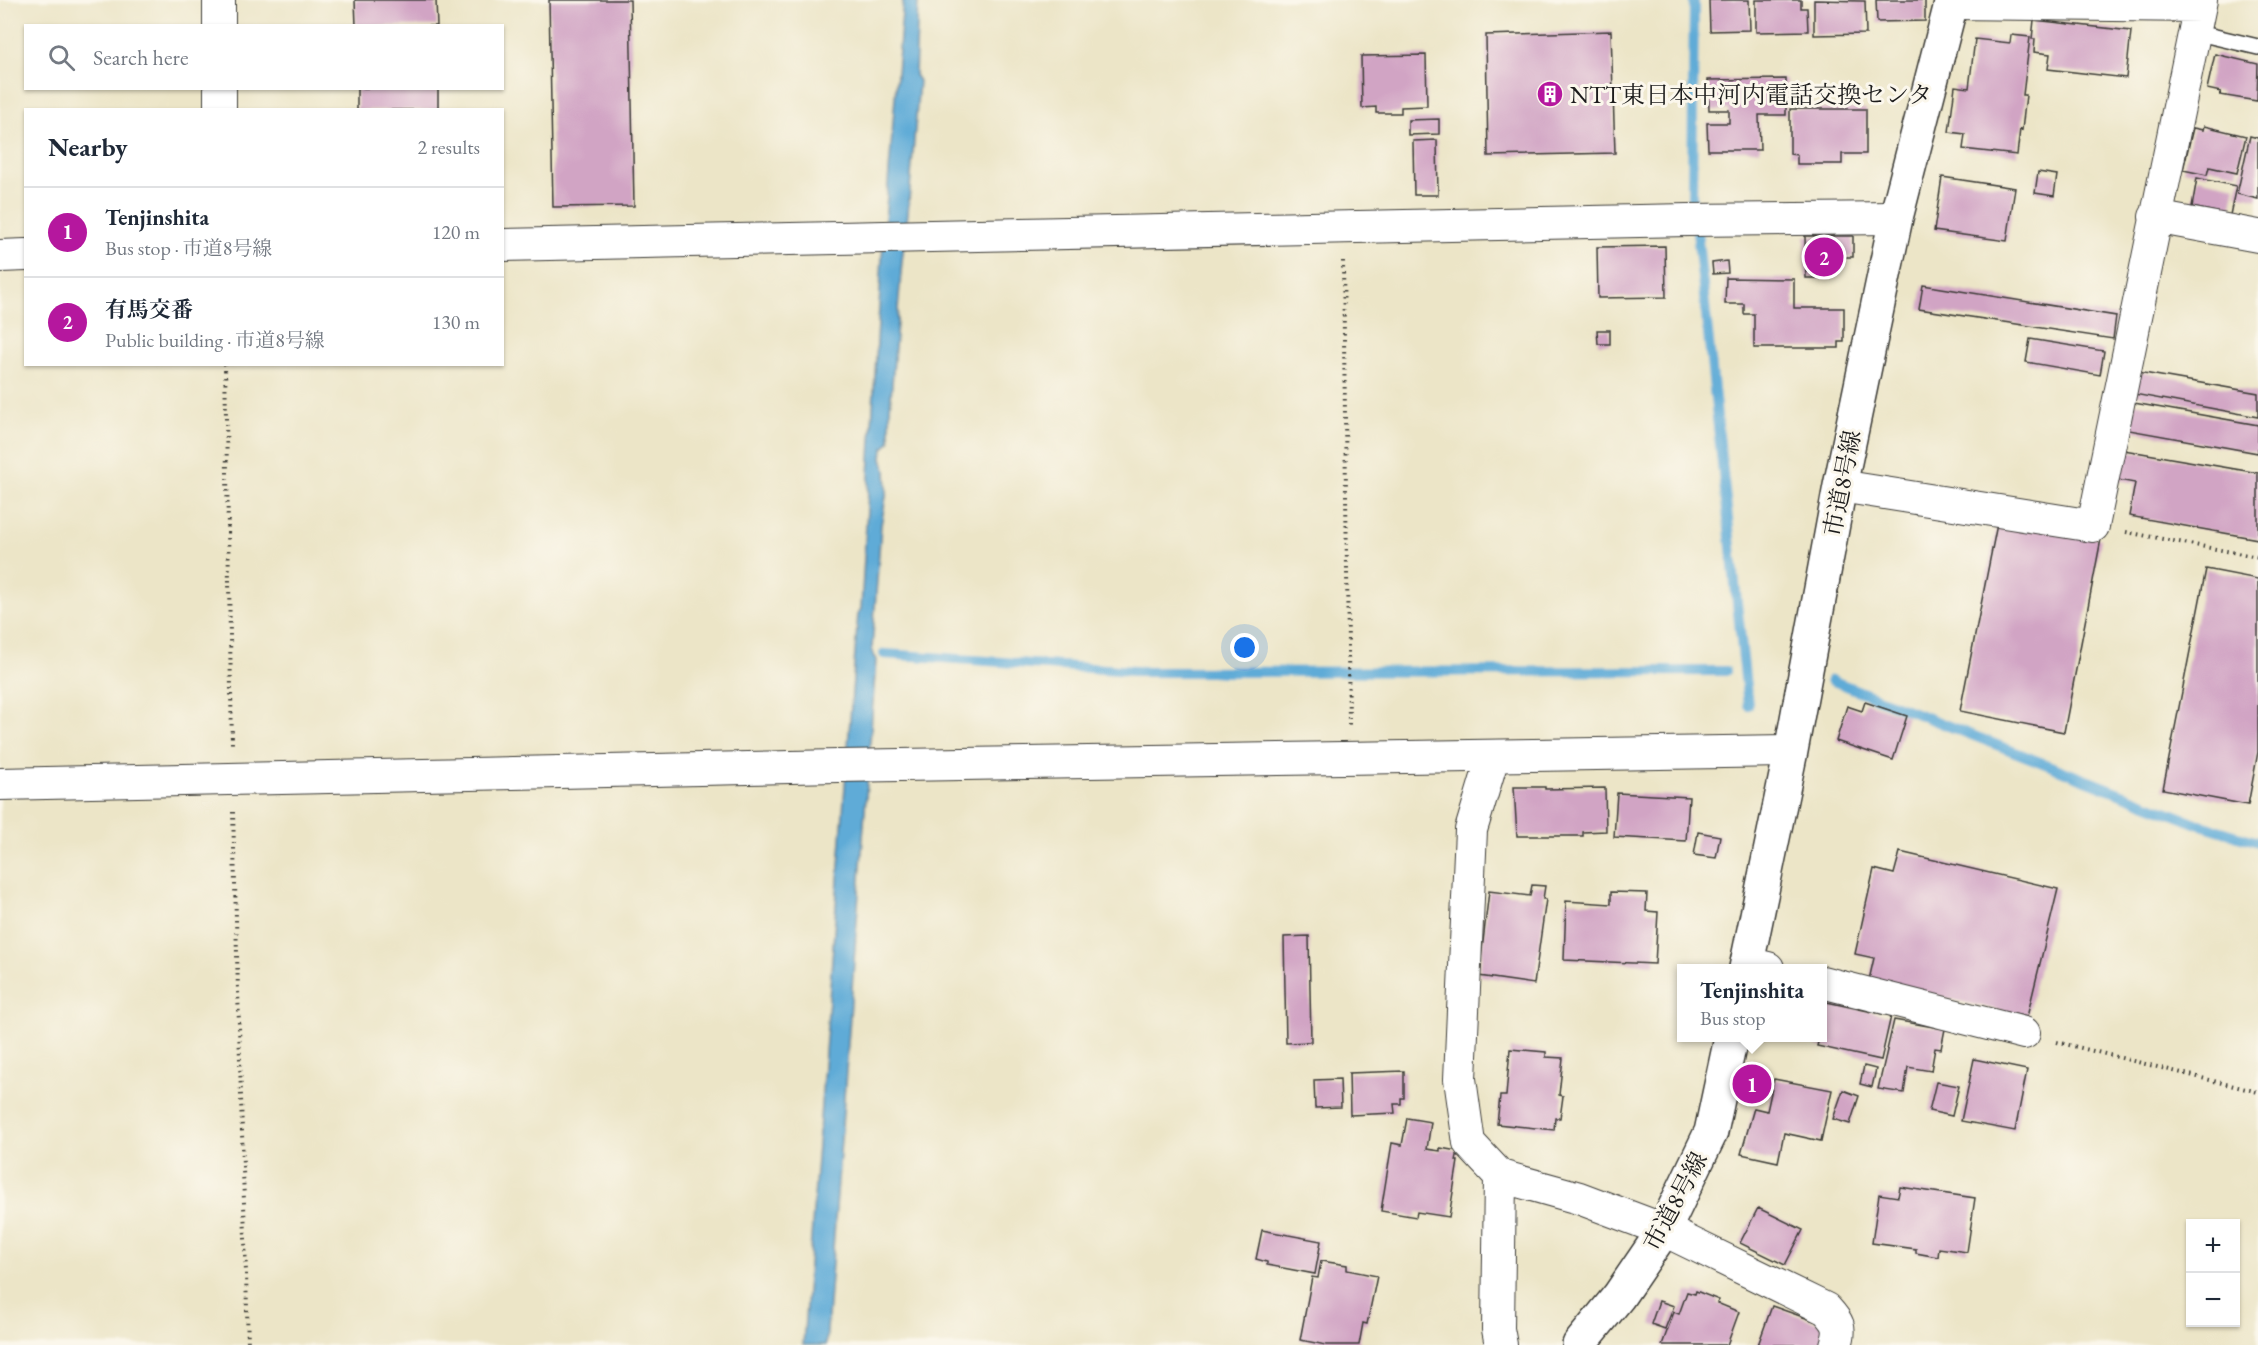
<!DOCTYPE html>
<html lang="en">
<head>
<meta charset="utf-8">
<style>
	body { margin:0; font-family:"EB Garamond","Noto Serif JP",serif; background:#f6f6f7; color:#1f2937 }
	.controls { position:absolute; right:18px; bottom:18px; display:grid; overflow:hidden; border-radius:0px; box-shadow:0 2px 4px #0004 }
	.controls button { width:54px; height:54px; display:grid; place-items:center; padding:0; border:0; border-bottom:2px solid #e0e1e3; background:#fff; color:#1f2937; font:30px sans-serif }
	.you { position:absolute; left:1245px; top:648px; width:21px; height:21px; margin:-15px; border:4px solid #fff; border-radius:50%; background:#1a73e8; box-shadow:0 0 0 9px #1a73e833 }
	.badge { display:grid; place-items:center; width:39px; height:39px; border-radius:50%; background:#b5179e; color:#fff; font-size:20px; font-weight:700 }
	.pin { position:absolute; translate:-50% -50%; border:3px solid #fff; box-shadow:0 2px 6px #0006 }
	.popup { position:absolute; left:1677px; top:964px; width:150px; height:78px; box-sizing:border-box; display:grid; place-content:center; border-radius:0px; background:#fff; filter:drop-shadow(0 2px 4px #0005); font-size:20px; white-space:nowrap; color:#747a83 }
	.popup b { font-size:22px; color:#1f2937 }
	.popup::after { content:''; position:absolute; left:50%; top:100%; margin-left:-12px; border:12px solid transparent; border-top-color:#fff }
	.list { margin:0; padding:0; list-style:none }
	h2 { display:flex; justify-content:space-between; align-items:center; height:78px; margin:0; padding:0 24px; font-size:26px }
	h2 small { font-size:20px; font-weight:400; color:#747a83 }
	.list li { display:grid; grid-template-columns:39px 1fr auto; gap:18px; align-items:center; box-sizing:border-box; height:90px; padding:0 24px; border-top:2px solid #e0e1e3 }
	.list b { display:block; font-size:22px; white-space:nowrap }
	.list p { margin:0; font-size:20px; white-space:nowrap; color:#747a83 }
	.list em { font-size:20px; font-style:normal; color:#747a83 }
	.icon { flex:none; width:33px; height:33px; fill:none; stroke:currentColor; stroke-width:2; stroke-linecap:round; stroke-linejoin:round }
	.map { position:relative; flex:none; width:2258px; height:1345px; overflow:hidden }
	.search { position:absolute; background:#fff; box-shadow:0 2px 4px #0004; left:24px; top:24px; width:480px; height:66px; display:flex; align-items:center; gap:15px; box-sizing:border-box; padding:0 21px; border-radius:0px; color:#747a83; font-size:22px }
	.panel { position:absolute; background:#fff; box-shadow:0 2px 4px #0004; left:24px; top:108px; width:480px; height:258px; border-radius:0px }
	.map>svg:first-child { display:block }
	.water { fill:#5eabd7; stroke:#3d647a; stroke-width:1.5 }
	.lines { fill:none; stroke-linecap:round; stroke-linejoin:round }
	.stream { stroke:#5eabd7; stroke-width:10 }
	.building { fill:#d1a4c4 }
	.service-casing { stroke:#3b3a36; stroke-width:18 }
	.minor-casing { stroke:#3b3a36; stroke-width:34 }
	.tertiary-casing { stroke:#3b3a36; stroke-width:36 }
	.path { stroke:#3b3a36; stroke-width:4; stroke-dasharray:1.5 4.5; stroke-linecap:butt }
	.service { stroke:#fff; stroke-width:15 }
	.minor { stroke:#fff; stroke-width:32 }
	.tertiary { stroke:#fff; stroke-width:33 }
	.labels { text-anchor:middle; dominant-baseline:central; stroke-width:6; stroke-linejoin:round; paint-order:stroke }
	.poi-label { font-size:24px; fill:#1c1c1c; stroke:#fbf7ec; text-anchor:start }
	.street-label { font-size:24px; fill:#1c1c1c; stroke:#fbf7ec }
</style>
</head>
<body>
<div class="map">
<svg width="2258" height="1345" viewBox="0 0 2258 1345">
	<rect width="100%" height="100%" fill="#fbf7ec"/>
	<filter id="ink" filterUnits="userSpaceOnUse"><feTurbulence type="fractalNoise" baseFrequency=".0167" numOctaves="2"/><feDisplacementMap in="SourceGraphic" scale="12" xChannelSelector="R" yChannelSelector="G"/><feConvolveMatrix kernelMatrix="1 2 1 2 8 2 1 2 1" color-interpolation-filters="sRGB"/></filter>
	<filter id="wash" filterUnits="userSpaceOnUse"><feTurbulence type="fractalNoise" baseFrequency=".008" numOctaves="4" result="noise"/><feDisplacementMap in="SourceGraphic" scale="24" xChannelSelector="R" yChannelSelector="G"/><feGaussianBlur stdDeviation="1.35" result="paint"/><feColorMatrix in="noise" values="0 0 0 0 0 0 0 0 0 0 0 0 0 0 0 0 0 1.4 0 .05"/><feComposite in="paint" operator="in"/></filter>
	<g filter="url(#wash)">
		<rect width="100%" height="100%" fill="#ece5c7"/>
		<path class="water" d="M903,0H918L915,75L919,81L908,213L902,261L890,409V441L883,449L882,459L886,470L887,491L881,525L872,649L876,660L826,1345H803L858,613L861,609L882,257Z"/>
		<g class="lines">
			<path class="stream" d="M1692,200L1694,0
				M1697,231L1748,705
				M884,654L1148,672L1726,671
				M1831,680L2201,825L2258,842"/>
		</g>
		<g id="blocks">
			<path class="building" d="M355,0H436L437,26H356Z
				M549,0H630L634,206L553,207Z
				M1709,0H1749L1750,30L1710,31Z
				M1756,0H1801V8H1807L1808,31L1756,32Z
				M1814,0L1865,1L1866,34L1814,35Z
				M1876,0H1925V21L1877,22Z
				M2034,20L2131,31L2126,78L2048,69L2050,54L2034,52L2035,39H2032Z
				M1611,31L1615,153L1488,156L1486,35Z
				M2011,35L2030,37L2023,95H2026L2022,130L2020,129L2017,155L1963,149L1965,134L1949,132L1955,86L1969,88L1975,39L2010,43Z
				M2215,54L2258,64L2257,101L2220,95L2221,92L2207,89Z
				M1426,55L1427,106L1401,107V113H1376V107L1362,108L1361,56Z
				M1786,79V115H1759L1760,150H1708L1707,123H1729V110H1709L1708,80Z
				M357,88H438V110H357Z
				M1790,109H1866V154H1842V164H1797V155L1790,154Z
				M1439,119V134L1408,135V120Z
				M2204,126L2246,136L2237,173L2209,167L2207,175L2183,170L2193,128L2203,130Z
				M2250,136L2258,138V199L2237,194Z
				M1437,140L1438,195H1414L1413,141Z
				M2038,172L2057,175L2054,196L2035,193Z
				M1942,177L2015,188L2007,241L1934,231Z
				M2197,178L2236,186L2230,215L2192,207Z
				M1805,236H1853V257H1832V278H1806Z
				M1665,246L1666,297L1598,298L1597,247Z
				M1727,261L1728,273L1713,274L1712,263Z
				M1726,278L1794,279V308H1844V342H1839V348H1754V314H1744V304H1725Z
				M1923,285L2116,316L2113,339L1919,309Z
				M1597,330H1610V344H1598Z
				M2030,339L2104,351L2100,375L2026,362Z
				M2138,372L2258,393V417L2134,394Z
				M2134,403L2258,425V453L2129,430Z
				M2124,450L2258,473V539L2129,516L2135,483L2118,480Z
				M1998,519L2101,539L2064,732L1960,711Z
				M2206,569L2258,579V752L2248,805L2163,789Z
				M1865,702L1907,716L1893,760L1836,741L1847,706L1862,711Z
				M1514,787H1545V789L1605,788L1606,831L1583,832V836H1517Z
				M1617,793L1689,797L1686,841L1614,837Z
				M1698,832L1720,836L1716,858L1694,855Z
				M1900,852L2058,889L2027,1017L1869,980L1874,958L1855,954L1874,869L1894,874Z
				M1532,885L1545,886L1543,899H1546L1534,984L1479,976L1489,891L1530,896Z
				M1611,892L1647,893L1646,911L1658,912L1655,964L1564,960L1566,901L1611,904Z
				M1309,936L1311,1042L1286,1043L1284,937Z
				M1822,1001L1891,1016L1881,1060L1817,1046L1819,1038H1822Z
				M1894,1020L1945,1029L1941,1049L1935,1048L1931,1071L1908,1067L1904,1093L1878,1089Z
				M1510,1049L1546,1052V1057L1563,1058L1559,1095L1563,1096L1560,1118H1555L1554,1130L1497,1124L1500,1096H1506Z
				M1974,1059L2027,1070L2015,1131L1961,1121Z
				M1864,1066L1876,1069L1872,1087L1860,1084Z
				M1404,1071V1098H1401V1104H1394L1395,1113L1350,1115L1349,1073Z
				M1340,1079L1341,1107L1315,1108L1314,1080Z
				M1774,1079L1832,1090L1821,1141L1784,1133L1778,1162L1741,1154L1754,1108L1767,1111Z
				M1936,1082L1959,1086L1952,1116L1929,1111Z
				M1843,1090L1859,1096L1850,1124L1833,1119Z
				M1407,1118L1431,1122L1427,1149L1440,1151V1148L1458,1151L1456,1161H1458L1449,1217L1417,1212L1416,1217L1381,1211L1392,1143L1402,1145Z
				M1900,1187L1975,1198L1967,1252L1939,1248L1938,1257L1916,1253V1249L1872,1243L1879,1194L1898,1197Z
				M1758,1208L1803,1230L1785,1265L1740,1243Z
				M1262,1230L1321,1241L1315,1274L1267,1265V1262L1256,1259Z
				M1321,1261L1347,1265V1270L1377,1276L1367,1324L1363,1323L1359,1345H1326L1300,1340L1312,1277L1318,1278Z
				M1696,1291L1719,1300L1717,1303L1739,1312L1727,1345H1662L1674,1312L1679,1314L1687,1292L1695,1294Z
				M1659,1301L1674,1306L1665,1329L1651,1324Z
				M1772,1306L1831,1327L1824,1345H1758Z"/>
		</g>
	</g>
	<g filter="url(#ink)">
		<use href="#blocks" fill-opacity="0" stroke="#3b3a36" stroke-width="1.5"/>
		<g class="lines">
			<defs>
				<path id="service" d="M2194,32L2258,47"/>
				<path id="minor" d="M219,0V26
					M1951,3L2200,6
					M220,88V110
					M2155,217L2258,236
					M502,245L1688,220L1896,218
					M0,256L26,255
					M1840,486L2093,526L2201,0
					M1493,757L1471,830L1460,1079L1469,1143L1500,1176L1579,1198L1664,1230L1826,1309C1838,1322 1842,1327 1836,1345
					M0,784L838,766L1791,751
					M1747,963L1768,968
					M1822,982L2024,1033
					M1500,1176L1498,1329L1501,1345"/>
				<path id="tertiary" d="M1746,968L1791,751L1840,486L1896,218L1952,0
					M1579,1345L1619,1296L1664,1230L1711,1132L1731,1038"/>
			</defs>
			<use href="#service" class="service-casing"/>
			<use href="#minor" class="minor-casing"/>
			<use href="#tertiary" class="tertiary-casing"/>
			<path class="path" d="M1343,261L1349,725
				M225,364L232,745
				M2126,532L2258,557
				M233,812L248,1345
				M2057,1042L2258,1092"/>
			<use href="#service" class="service"/>
			<use href="#minor" class="minor"/>
			<use href="#tertiary" class="tertiary"/>
		</g>
	</g>
	<defs>
		<symbol id="building-disc" viewBox="-11 -11 22 22"><circle r="9.5" fill="#b5179e" stroke="#fbf7ec"/><path d="M-4-6H4V6H1V3H-1V6H-4ZM-2.5-4.3h1.7v1.8h-1.7ZM.8-4.3h1.7v1.8H.8ZM-2.5-1h1.7V.8h-1.7ZM.8-1h1.7V.8H.8Z" fill="#fff"/></symbol>
	</defs>
	<g fill-rule="evenodd">
		<use href="#building-disc" x="1535" y="79" width="30" height="30"/>
	</g>
	<g class="labels">
		<g class="poi-label">
			<text x="1570" y="94">NTT東日本中河内電話交換センタ</text>
		</g>
		<g class="street-label">
			<text transform="translate(1842 483) rotate(-79)">市道8号線</text>
			<text transform="translate(1675 1201) rotate(-62)">市道8号線</text>
		</g>
	</g>
</svg>
<div class="controls">
<button>+</button>
<button>−</button>
</div>
<div class="you"></div>
<div class="pin badge" style="left:1752px;top:1084px">1</div>
<div class="popup"><b>Tenjinshita</b>Bus stop</div>
<div class="pin badge" style="left:1824px;top:257px">2</div>
<div class="search"><svg class="icon" aria-label="search" viewBox="0 0 24 24"><circle cx="10" cy="10" r="6"/><path d="M15 15l6 6"/></svg>Search here</div>
<section class="panel">
<h2>Nearby<small>2 results</small></h2>
<ul class="list">
<li><span class="badge">1</span><div><b>Tenjinshita</b><p>Bus stop · 市道8号線</p></div><em>120 m</em></li>
<li><span class="badge">2</span><div><b>有馬交番</b><p>Public building · 市道8号線</p></div><em>130 m</em></li>
</ul>
</section>
</div>
</body>
</html>
